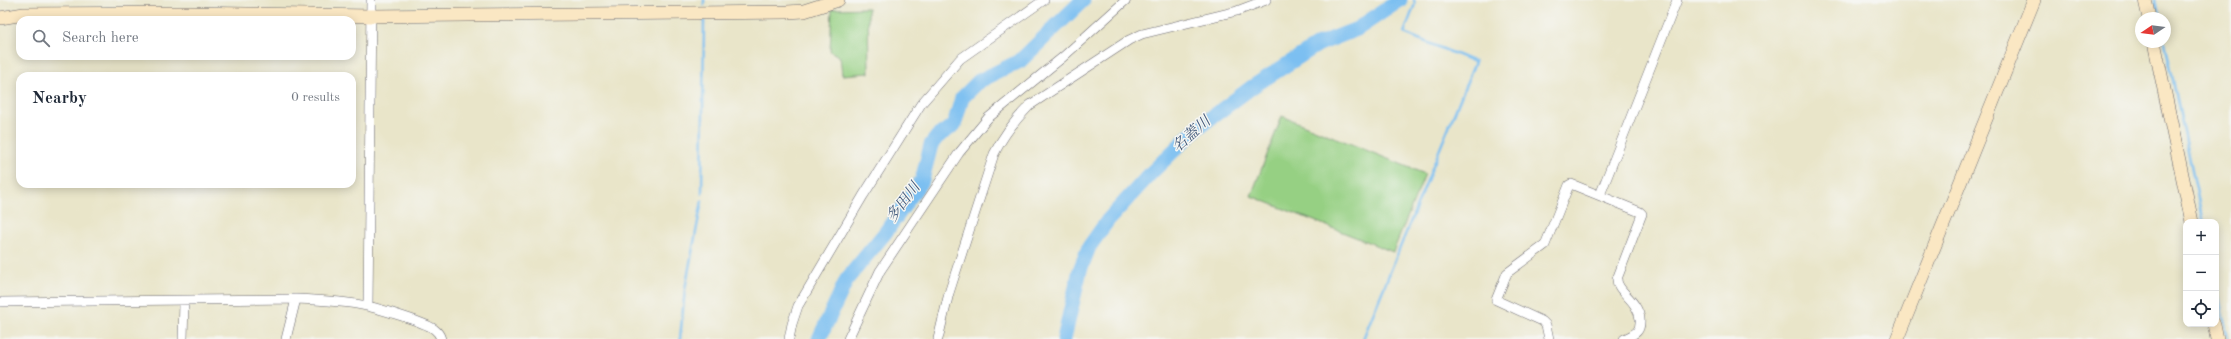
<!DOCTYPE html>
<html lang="en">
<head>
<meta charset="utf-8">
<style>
	body { margin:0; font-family:"Old Standard TT","Noto Serif JP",serif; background:#f2f2f3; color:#1f2937 }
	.controls { position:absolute; right:12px; bottom:12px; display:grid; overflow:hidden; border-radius:8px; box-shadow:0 2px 10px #0003 }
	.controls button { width:36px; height:36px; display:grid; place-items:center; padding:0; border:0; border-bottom:1px solid #e0e1e3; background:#fff; color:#1f2937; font:20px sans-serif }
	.compass { position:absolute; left:2135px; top:12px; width:36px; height:36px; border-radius:50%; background:#fff; box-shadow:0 2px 10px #0003; rotate:257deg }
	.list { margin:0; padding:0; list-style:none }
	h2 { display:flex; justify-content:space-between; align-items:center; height:52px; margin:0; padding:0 16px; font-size:17px }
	h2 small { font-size:13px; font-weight:400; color:#747a83 }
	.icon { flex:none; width:22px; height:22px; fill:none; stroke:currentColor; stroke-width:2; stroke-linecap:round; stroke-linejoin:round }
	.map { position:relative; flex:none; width:2231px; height:339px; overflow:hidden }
	.search { position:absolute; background:#fff; box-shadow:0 2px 10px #0003; left:16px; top:16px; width:340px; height:44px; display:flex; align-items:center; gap:10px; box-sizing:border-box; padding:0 14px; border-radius:12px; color:#747a83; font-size:15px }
	.panel { position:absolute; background:#fff; box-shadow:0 2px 10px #0003; left:16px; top:72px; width:340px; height:116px; border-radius:12px }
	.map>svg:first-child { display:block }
	.green { fill:#96d083; stroke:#5c795f }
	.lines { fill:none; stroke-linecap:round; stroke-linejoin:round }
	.stream { stroke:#7bbff1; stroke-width:2.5 }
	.river { stroke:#7bbff1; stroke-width:15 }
	.street-casing { stroke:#68666d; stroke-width:10 }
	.secondary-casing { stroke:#68666d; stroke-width:14 }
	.street { stroke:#fff; stroke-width:9 }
	.secondary { stroke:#fae7c3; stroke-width:13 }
	.labels { text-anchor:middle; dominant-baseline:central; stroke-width:3; stroke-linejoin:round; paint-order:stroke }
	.water-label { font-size:15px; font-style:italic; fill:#41597b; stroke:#f6f6f2 }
</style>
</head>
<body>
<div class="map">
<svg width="2231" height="339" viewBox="0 0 2231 339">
	<rect width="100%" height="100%" fill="#f6f6f2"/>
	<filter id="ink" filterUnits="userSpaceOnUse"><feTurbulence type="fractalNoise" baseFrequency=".025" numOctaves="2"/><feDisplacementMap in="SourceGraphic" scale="8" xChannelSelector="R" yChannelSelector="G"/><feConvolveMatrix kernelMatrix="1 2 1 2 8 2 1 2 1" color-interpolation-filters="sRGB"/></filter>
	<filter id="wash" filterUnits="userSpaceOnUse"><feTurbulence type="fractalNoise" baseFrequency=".012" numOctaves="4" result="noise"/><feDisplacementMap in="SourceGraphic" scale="16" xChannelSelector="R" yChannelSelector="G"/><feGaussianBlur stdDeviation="0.9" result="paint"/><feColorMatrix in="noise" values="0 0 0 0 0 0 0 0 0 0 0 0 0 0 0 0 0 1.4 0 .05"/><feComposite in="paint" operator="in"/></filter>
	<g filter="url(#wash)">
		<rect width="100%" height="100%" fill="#e9e5c9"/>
		<path class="green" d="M868,8L869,73L842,75L840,57L830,51L832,9Z
			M1282,116L1425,174L1393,252L1251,196Z"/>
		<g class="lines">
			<path class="stream" d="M704,0V5
				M2156,0L2160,18
				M2165,42L2203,222
				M702,194L704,21
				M2216,284L2228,339
				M680,339L685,289L702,201
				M1363,339L1475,62L1404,33L1415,4L1414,0"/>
			<path class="river" d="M819,339L847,279L885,233L922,180L931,145L937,137L954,125L962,98L979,81L1020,61L1083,0
				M1064,339L1080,270L1089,247L1108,220L1152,172L1196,129L1252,87L1319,44L1357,29L1400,0"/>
		</g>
	</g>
	<g filter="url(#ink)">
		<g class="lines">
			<defs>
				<path id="street" d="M1600,195L1677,0
					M0,302L296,299C320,300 344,301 367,306C380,309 424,322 434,329C438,332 440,335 441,339
					M368,306L371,0
					M183,339L184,301
					M286,339L296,299
					M789,339L792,324L798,306L863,196L921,104L960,59L1044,0
					M848,339L880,271L959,153L988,118L1063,57L1126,0
					M938,339L949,293L994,154C1003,136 1016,119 1030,105L1129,40L1142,34L1237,11L1266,0
					M1549,339L1546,325L1542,321L1496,300L1507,273L1545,245L1569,185L1571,184L1640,212L1642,214L1617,279C1616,291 1638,300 1640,319C1641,332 1635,334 1624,339"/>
				<path id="secondary" d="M2145,0L2149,18
					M0,18L24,14L189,13L371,16L787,12L804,11L838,0
					M2154,42L2192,222
					M2214,324L2217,339
					M1897,339L2034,0"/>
			</defs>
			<use href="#street" class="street-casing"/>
			<use href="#secondary" class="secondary-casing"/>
			<use href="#street" class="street"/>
			<use href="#secondary" class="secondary"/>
		</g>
	</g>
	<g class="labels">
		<g class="water-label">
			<text transform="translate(1192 135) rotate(-42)">名蓋川</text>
			<text transform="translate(904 203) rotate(-53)">多田川</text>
		</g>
	</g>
</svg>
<div class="controls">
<button>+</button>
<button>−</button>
<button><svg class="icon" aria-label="locate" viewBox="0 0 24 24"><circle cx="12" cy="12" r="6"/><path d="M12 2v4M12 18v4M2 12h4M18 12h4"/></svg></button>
</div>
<svg class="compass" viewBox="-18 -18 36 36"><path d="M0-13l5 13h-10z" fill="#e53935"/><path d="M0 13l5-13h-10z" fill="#747a83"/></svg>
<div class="search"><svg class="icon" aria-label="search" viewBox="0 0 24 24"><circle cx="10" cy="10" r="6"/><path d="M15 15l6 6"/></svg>Search here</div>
<section class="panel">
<h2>Nearby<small>0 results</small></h2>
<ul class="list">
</ul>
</section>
</div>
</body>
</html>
